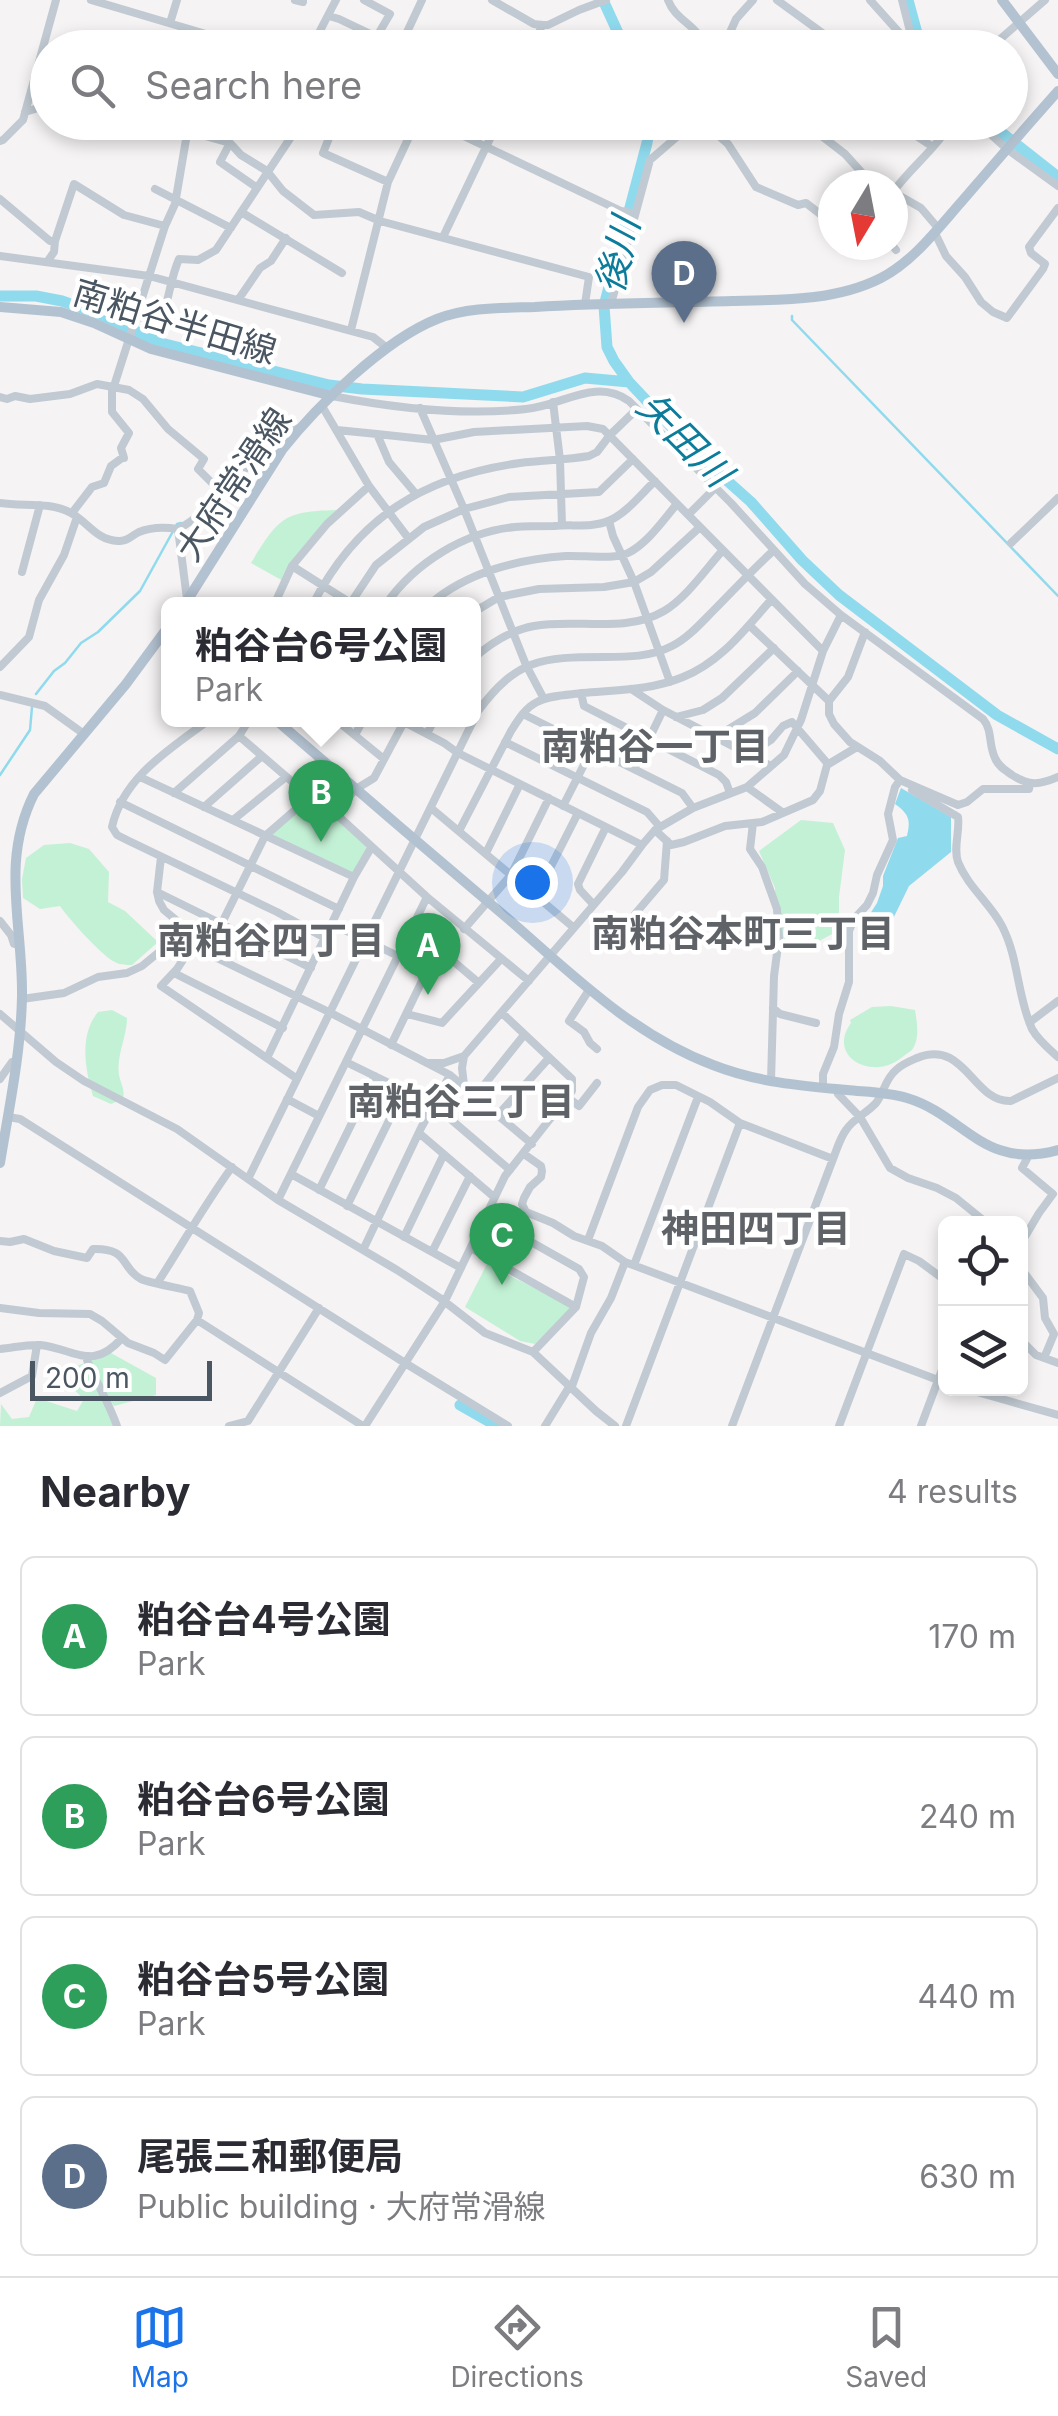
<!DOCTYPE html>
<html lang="en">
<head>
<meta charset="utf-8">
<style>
	body { margin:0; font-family:Inter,"Noto Sans JP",sans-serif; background:#f7f7f7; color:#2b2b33 }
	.controls { position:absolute; right:30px; bottom:30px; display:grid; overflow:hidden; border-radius:15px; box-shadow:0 5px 15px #0003 }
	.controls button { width:90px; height:90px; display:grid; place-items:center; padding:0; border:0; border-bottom:2px solid #e1e1e2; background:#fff; color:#2b2b33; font:50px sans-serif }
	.compass { position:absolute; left:818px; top:170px; width:90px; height:90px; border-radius:50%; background:#fff; box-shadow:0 5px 15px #0003; rotate:190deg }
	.scale { position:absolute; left:30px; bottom:25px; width:182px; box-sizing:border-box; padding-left:10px; border:5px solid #4a5661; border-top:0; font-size:28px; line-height:35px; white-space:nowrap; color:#4a5661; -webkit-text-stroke:8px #fff; paint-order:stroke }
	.you { position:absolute; left:532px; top:882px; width:35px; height:35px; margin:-25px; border:8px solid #fff; border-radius:50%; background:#1a73e8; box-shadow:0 0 0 15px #1a73e833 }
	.badge { display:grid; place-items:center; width:65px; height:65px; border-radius:50%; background:#1a73e8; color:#fff; font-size:32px; font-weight:700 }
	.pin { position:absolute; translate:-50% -82px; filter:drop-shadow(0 2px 5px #0008) }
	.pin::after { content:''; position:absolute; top:52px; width:35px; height:30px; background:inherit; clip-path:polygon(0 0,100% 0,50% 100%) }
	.popup { position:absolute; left:161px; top:597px; width:320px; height:130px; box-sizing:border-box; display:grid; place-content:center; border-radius:15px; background:#fff; filter:drop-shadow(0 2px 8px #0005); font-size:32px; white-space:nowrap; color:#7c7c81 }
	.popup b { font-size:38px; color:#2b2b33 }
	.popup::after { content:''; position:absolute; left:50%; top:100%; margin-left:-20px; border:20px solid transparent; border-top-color:#fff }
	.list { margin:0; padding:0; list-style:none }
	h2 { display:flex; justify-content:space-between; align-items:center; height:130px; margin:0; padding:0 40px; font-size:42px }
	h2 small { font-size:32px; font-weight:400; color:#7c7c81 }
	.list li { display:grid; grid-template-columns:65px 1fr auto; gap:30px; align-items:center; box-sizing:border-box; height:160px; margin:0 20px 20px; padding:0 20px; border:2px solid #e1e1e2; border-radius:15px }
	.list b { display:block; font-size:38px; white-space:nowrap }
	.list p { margin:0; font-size:32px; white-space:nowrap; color:#7c7c81 }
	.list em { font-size:32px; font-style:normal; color:#7c7c81 }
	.icon { flex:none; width:55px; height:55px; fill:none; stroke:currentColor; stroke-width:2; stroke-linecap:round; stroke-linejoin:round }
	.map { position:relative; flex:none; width:1058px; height:1426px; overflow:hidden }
	.search { position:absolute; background:#fff; box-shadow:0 5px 15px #0003; left:30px; right:30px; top:30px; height:110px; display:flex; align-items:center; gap:25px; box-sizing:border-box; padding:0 35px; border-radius:55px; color:#7c7c81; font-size:38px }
	.sheet { height:850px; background:#fff }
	nav { display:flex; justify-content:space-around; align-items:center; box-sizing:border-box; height:140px; border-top:2px solid #e1e1e2; background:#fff; font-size:28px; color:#7c7c81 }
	nav a { display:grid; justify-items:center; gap:5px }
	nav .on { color:#1a73e8 }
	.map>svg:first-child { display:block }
	.green { fill:#c3f1d5 }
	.water { fill:#90daee }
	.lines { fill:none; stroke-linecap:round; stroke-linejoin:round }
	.stream { stroke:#90daee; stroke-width:2.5 }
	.river { stroke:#90daee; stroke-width:11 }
	.minor { stroke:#c1cad2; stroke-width:8 }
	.major { stroke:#b3c2d1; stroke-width:10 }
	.labels { text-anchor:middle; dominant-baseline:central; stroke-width:9; stroke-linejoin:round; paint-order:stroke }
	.street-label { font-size:35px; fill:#4a5661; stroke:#fff }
	.water-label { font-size:38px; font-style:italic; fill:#0c7c9b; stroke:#fff }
	.neighbourhood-label { font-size:38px; font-weight:bold; fill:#5f6368; stroke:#fff }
</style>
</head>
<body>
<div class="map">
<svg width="1058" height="1426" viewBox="0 0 1058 1426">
	<rect width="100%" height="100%" fill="#f5f3f3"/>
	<path class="green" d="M341,510L327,524L285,582L251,563C280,516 284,511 341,510Z
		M310,797L371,848L354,877L265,836Z
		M801,820L833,823L845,850L839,897V918L834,933L799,952L784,939L775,919V888L759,851Z
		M70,843L89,849L109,872L108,902L125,911L158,942L132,965C127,965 119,965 115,962C103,957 68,918 60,906L40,909L23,898L22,879L26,858L44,845Z
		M891,1006L915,1010C917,1022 920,1039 912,1050C910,1052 907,1053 905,1055C901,1058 896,1062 891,1064C863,1076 829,1053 851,1023L850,1020L872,1007Z
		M112,1010L127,1018C127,1037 116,1056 119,1075C121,1085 125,1088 123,1099L111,1104L93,1096C85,1069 79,1035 98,1012Z
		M487,1264L568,1305L571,1309L535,1344L520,1341L465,1307Z
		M111,1353L156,1378V1395L114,1406L107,1397L114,1426H0L1,1404L12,1419L29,1417L37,1398L77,1411L84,1399L72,1388L82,1377L74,1367Z"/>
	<path class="water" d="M901,788L951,817V852L909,886L891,923L882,927L868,917L877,903L883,886V876L898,838L907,836C911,820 909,814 895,804Z"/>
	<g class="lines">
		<path class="stream" d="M792,316V320L1058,596
			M256,453L265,444
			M36,694L54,671L65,663L81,643L98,632L140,591L177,524L181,523
			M0,775L30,730L32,707"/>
		<path class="river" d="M603,0L625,48
			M908,0L921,48
			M650,122L647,143L604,306L607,347L614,361L629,382L695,452L751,502L802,560L839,595L997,715L1058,749
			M988,122L1058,177
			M0,296H36L62,301L99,314L161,343L329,385L362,389L523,397L585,378L629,382
			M460,1405L497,1426"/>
		<path class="minor" d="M91,0L253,48
			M295,0L303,2V0
			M364,0L390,14L380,31L389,38
			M492,0L534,24L542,25H548L579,10L606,0
			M668,0C674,16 687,21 698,34C702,38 705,43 710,48
			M777,0L843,48
			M870,0L913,48
			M902,0L913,43
			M329,16L339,19L400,48
			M170,23L177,0
			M400,47L422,0
			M311,48L336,0
			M533,48L542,25
			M723,48L736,19L753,0
			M990,48L1045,0
			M25,112L48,105
			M192,122L205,136L230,143L241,155L267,171L283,191L314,215L359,212L380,221L589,277L585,304
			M330,122L333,128L323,153L388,182
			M434,122L621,211L635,214
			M697,122L713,131L728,144L756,187L798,205L806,203L833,224
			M816,122L818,125L814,130L845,154L873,185
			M855,122L860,126L862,122
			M895,122L933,147
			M977,122L1007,149L1058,186
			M282,136L294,122
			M0,141L3,140L23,120L56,0
			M230,143L220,162L256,187
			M155,189L231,228
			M893,192C911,167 936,149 952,122
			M893,192L921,208L938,228
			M0,199L50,241H55L54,252L47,262
			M241,212L342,273
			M935,233L946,256L965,277L981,302L993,312L1007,318L1043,269L1045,264L1031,253L1029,247L1058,208
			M443,237L498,122
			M55,241L74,184L124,215L165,226
			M892,245L896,250
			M0,256L149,276L373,337L387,348
			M238,300L260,268L271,261L286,238
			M611,304L650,160L694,122
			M136,316L160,323C169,302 170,279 179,259L198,260L216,250L301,122
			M351,330L388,182L416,122
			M114,386L165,226L175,204L189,122
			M332,396C394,408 463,416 526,409C562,406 595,377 629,401L731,503L805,584L841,615L983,719C993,731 988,744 995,758C998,766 1005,770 1012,775C1029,786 1040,785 1058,777
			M0,397L7,399L15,396L30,399L70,394L97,384L129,390L143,399L168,429L204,459L198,469L222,493
			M553,402L560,460L562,525
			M322,406L369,486L409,539
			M420,408L464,509L526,665L544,699
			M337,430L377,434L389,462L416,494
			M377,434L433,440L474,432L587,426L603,429L823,651
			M0,503C22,507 49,501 71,513C88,522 96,540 118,541C127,542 131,536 139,532C151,527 166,527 178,529C218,510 264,434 300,428
			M72,513L92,487L104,483L111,466L122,458H124L121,448L129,433L112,412V386
			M688,515L715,488
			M609,521L613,536L634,582L670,682
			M178,529L187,599
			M1011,543L1058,498
			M292,566L352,604
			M22,572L40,505
			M276,604L275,603L292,566L327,524L369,486
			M313,604C357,518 424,476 520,463C543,460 566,460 589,456L597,452L610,435L637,409
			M350,604L376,565L424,527L464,509L509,497L599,492L633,459
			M386,604C415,563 464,532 515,527C528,526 541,526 554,526C571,524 592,528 608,521C626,514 641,494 655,481
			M430,604C467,572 519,559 566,556C583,555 614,560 628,553C648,543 663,520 677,504
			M474,612L499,597L539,589L604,587L634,582L651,572L700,527
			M749,625L829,701V714L834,724L850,742L880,761L900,780L958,805L967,802L983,789H1029L1030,784
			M474,658C491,643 511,630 534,626C576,618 625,634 664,611C687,597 705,570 723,550
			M0,667L29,637L39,600L64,555L77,517
			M631,689L663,710L771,766
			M581,693L584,706L719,775L726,782L730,793
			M0,695L45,706L84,734
			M829,701L848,677L865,632
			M523,714L682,793L693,808
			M676,717L703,710L722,698L774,648
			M209,720C170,749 123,777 112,827L117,835L129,841L277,912L325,938
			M249,720L239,736L310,797L336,814L427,897L529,981
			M336,720L384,759
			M404,722L444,743L458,753L642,845
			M427,734L434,720
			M355,735L363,720
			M716,737L755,713L798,671
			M505,742L647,812L660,827
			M749,754L771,740L783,726L792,722L828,764
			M635,768L663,710
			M140,777L354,877
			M747,787L782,812
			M356,789L374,778L405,720
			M912,790L958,817C960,832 953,848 958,862C968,887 990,903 1002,926C1019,959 1017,996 1032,1029C1038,1040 1049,1049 1058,1057
			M174,793L239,736
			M120,802L339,909
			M563,806L593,747
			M204,807L262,756
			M431,808L573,927
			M336,814L355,789
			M233,820L286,777
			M753,823L750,849L762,867L777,909L779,938L774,976L771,1081
			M655,830L671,845L684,842L725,826L762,822L813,800L820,791L827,765L857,747
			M459,831L511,731C518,720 525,708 537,702C550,695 568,695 583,693C617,690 652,690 683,677C721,662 745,629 771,600
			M486,853L520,784
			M161,857L157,892L159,901L164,910L187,929L192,946L177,969L161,986L296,1078
			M157,892L311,968
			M536,896L578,813
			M593,904L580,890L578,884L606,827
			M635,914L664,880L667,841
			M0,921L11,935L14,944H19
			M332,924L398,956
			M413,927L479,983
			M464,929L511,875L549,798
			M207,953L265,836L310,797
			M174,973L283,1028
			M589,990L569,1021L584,1032L590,1043L597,1049
			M22,999L64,993L98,977L127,973L142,966L170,943L192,946L329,1012L450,1075L532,1144
			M773,1008L780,1014L816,1023
			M0,1014L56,1062L84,1081L177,1129L278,1200L397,1270L440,1298L485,1333L533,1352L596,1411L615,1426
			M407,1014L442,1023L501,959
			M1030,1022L1058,1001
			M391,1045L437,950
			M464,1056L462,1068L464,1085
			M267,1058L354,877L371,848
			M346,1062L434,1105L510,1170
			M427,1063H444L464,1056L622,872L642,845L655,830L693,808L747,787L784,755L801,720L823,651L841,615
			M0,1079L12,1062L17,1061
			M823,1088V1074L834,1047L839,1014L849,982V931L854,919L867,905L873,893L877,875L893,840L888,814L895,787L900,780
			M837,1090L838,1094L860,1117L890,1168L908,1178L937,1188L956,1198L988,1224
			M476,1095L524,1035
			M567,1097L579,1106L597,1083
			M287,1099L319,1116
			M498,1115L549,1058
			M8,1117L20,1119L405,1363L508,1426
			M419,1133L494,1197
			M524,1154L541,1166L542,1171L541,1177L530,1187L524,1198L522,1204L526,1212L553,1223L574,1236L602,1246L625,1262L946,1383
			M291,1174L461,1268
			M248,1179L478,711C517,659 541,657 604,657C627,657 651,657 672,646C688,638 701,623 713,611C733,591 752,570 773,551
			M319,1190L375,1076
			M278,1200L427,897
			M492,1205L496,1219L501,1225L579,1269L584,1277L576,1307L533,1352
			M347,1206L404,1090
			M404,1237L444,1154
			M588,1240L638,1107L650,1090L662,1085H676L710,1102L740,1123L833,1159
			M0,1241L10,1242L24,1239L54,1251L87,1258L93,1249C130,1248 120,1268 141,1279C150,1283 179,1288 190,1291L199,1313L197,1320L165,1360L154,1353L128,1343L102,1321L90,1314L39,1313L0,1308
			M1020,1245L1039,1213L1053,1194L1022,1168L1029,1155
			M471,1248L576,1307
			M363,1250L421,1128L450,1075
			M432,1252L470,1176
			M634,1265L698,1097
			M1020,1267L1043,1298L1045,1318L1054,1334L1044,1358
			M158,1282C183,1243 205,1204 232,1167
			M197,1320L363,1426
			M1020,1339L1036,1355L1058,1363
			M0,1349C13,1348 27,1344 40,1345C76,1349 92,1372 122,1338
			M88,1356L87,1360C96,1382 109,1403 117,1426
			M963,1388L1058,1415
			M571,1389L591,1333L611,1298L625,1262
			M0,1393L32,1376L37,1345
			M229,1426L248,1421L319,1308
			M365,1426L445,1301L505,1176L572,1091V1079L502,1013
			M545,1426L569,1387
			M626,1426L740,1123
			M732,1426L833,1159C837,1149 840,1138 846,1130C853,1119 867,1113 876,1103C884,1093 885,1079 896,1070C902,1064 910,1061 917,1058C965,1038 973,1103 1011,1101L1058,1078
			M839,1426L904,1254L919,1261L946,1281
			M921,1426L946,1359"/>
		<path class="major" d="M1002,0L1058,74
			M0,307L61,312L94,323L151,349L332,396
			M185,604L282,450C317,406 384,340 437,319C467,307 503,308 535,307C600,303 666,303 732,301C781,300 836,301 881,278C914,261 939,227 963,200C994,164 1026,127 1058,91
			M276,720C352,786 429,852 506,917C571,973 631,1034 713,1065C756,1082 801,1086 847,1090C867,1092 887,1092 907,1098C964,1115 984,1171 1058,1150
			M0,1163C9,1108 21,1052 22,996C23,924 0,862 34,794L126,684L168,627"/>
	</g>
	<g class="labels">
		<g class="street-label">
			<text transform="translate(175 321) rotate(17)">南粕谷半田線</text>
			<text transform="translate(233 484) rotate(-56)">大府常滑線</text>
		</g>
		<g class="water-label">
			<text transform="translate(617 255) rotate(-76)">後川</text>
			<text transform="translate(685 439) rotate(45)">矢田川</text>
		</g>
		<g class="neighbourhood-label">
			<text x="655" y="746">南粕谷一丁目</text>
			<text x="743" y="933">南粕谷本町三丁目</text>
			<text x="271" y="940">南粕谷四丁目</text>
			<text x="461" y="1101">南粕谷三丁目</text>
			<text x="756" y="1228">神田四丁目</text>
		</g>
	</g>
</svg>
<div class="controls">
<button><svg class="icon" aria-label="locate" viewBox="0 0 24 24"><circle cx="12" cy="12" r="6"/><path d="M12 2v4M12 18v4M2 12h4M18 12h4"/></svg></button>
<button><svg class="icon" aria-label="layers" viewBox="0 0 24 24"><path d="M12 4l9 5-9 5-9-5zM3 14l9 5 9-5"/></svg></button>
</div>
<svg class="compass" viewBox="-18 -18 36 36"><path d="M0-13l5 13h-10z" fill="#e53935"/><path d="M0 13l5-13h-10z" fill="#7c7c81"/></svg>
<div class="scale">200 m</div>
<div class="you"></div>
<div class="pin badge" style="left:428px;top:995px;background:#2e9e5b">A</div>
<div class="pin badge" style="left:321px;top:842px;background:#2e9e5b">B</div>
<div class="popup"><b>粕谷台6号公園</b>Park</div>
<div class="pin badge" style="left:502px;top:1285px;background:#2e9e5b">C</div>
<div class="pin badge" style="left:684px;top:323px;background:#5c6f8a">D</div>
<div class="search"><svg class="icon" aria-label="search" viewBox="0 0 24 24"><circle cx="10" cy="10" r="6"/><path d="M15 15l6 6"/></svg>Search here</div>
</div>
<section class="sheet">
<h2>Nearby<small>4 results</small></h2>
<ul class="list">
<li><span class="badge" style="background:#2e9e5b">A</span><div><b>粕谷台4号公園</b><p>Park</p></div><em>170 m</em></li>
<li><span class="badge" style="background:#2e9e5b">B</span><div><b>粕谷台6号公園</b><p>Park</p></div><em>240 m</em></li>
<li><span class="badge" style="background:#2e9e5b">C</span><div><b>粕谷台5号公園</b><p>Park</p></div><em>440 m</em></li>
<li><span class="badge" style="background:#5c6f8a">D</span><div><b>尾張三和郵便局</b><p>Public building · 大府常滑線</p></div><em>630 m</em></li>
</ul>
</section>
<nav>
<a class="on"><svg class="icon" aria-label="map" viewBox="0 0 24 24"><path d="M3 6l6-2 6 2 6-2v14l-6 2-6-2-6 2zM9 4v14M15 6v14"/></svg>Map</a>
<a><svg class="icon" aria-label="directions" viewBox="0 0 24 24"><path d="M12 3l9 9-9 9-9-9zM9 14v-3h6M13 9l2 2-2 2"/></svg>Directions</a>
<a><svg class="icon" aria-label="saved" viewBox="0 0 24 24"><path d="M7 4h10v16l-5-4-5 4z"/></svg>Saved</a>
</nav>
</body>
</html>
